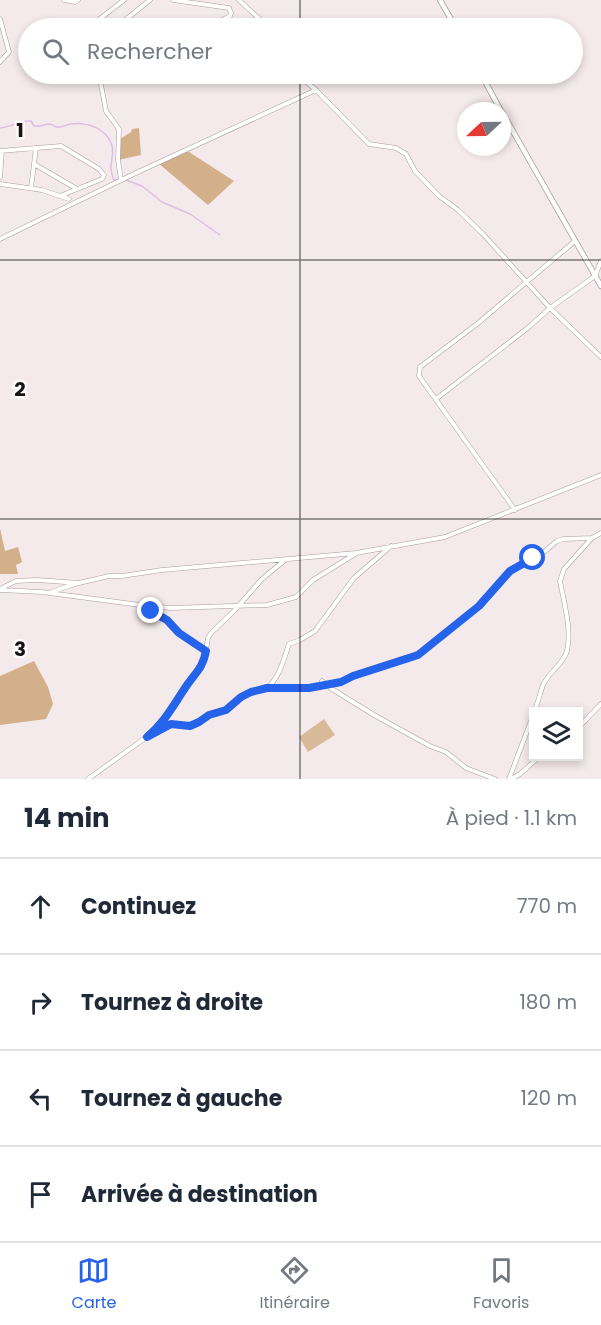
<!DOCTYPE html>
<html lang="fr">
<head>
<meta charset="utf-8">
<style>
	body { margin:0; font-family:Poppins,sans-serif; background:#f2f2f3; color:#1f2937 }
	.controls { position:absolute; right:18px; bottom:18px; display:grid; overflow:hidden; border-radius:0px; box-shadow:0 3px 9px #0003 }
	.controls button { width:54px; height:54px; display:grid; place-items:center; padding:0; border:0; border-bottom:2px solid #e0e1e3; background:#fff; color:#1f2937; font:30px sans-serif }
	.compass { position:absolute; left:457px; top:102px; width:54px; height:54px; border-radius:50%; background:#fff; box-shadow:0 3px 9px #0003; rotate:248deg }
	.stop { position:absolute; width:18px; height:18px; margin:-14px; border:4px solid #2563eb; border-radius:50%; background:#fff }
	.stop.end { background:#2563eb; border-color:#fff; box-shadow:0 2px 6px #0008 }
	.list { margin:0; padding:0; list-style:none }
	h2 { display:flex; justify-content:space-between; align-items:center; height:78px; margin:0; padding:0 24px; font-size:26px }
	h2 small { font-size:20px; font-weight:400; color:#747a83 }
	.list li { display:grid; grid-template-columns:39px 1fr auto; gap:18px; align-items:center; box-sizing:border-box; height:96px; padding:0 24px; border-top:2px solid #e0e1e3 }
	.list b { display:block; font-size:22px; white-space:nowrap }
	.list em { font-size:20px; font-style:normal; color:#747a83 }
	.icon { flex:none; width:33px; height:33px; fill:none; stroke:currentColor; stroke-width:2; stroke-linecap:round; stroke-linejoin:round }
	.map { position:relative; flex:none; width:601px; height:779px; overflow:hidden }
	.search { position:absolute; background:#fff; box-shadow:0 3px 9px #0003; left:18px; right:18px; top:18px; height:66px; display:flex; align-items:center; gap:15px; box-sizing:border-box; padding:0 21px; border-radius:33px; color:#747a83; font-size:22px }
	.sheet { height:462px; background:#fff }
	nav { display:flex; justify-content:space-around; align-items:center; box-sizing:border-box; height:84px; border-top:2px solid #e0e1e3; background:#fff; font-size:16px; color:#747a83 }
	nav a { display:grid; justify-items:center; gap:3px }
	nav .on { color:#2563eb }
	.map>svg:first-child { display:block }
	.green { fill:#d8b998 }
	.forest { fill:#d4b08a }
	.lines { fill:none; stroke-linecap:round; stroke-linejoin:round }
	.stream { stroke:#debde5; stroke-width:1.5 }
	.minor-casing { stroke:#a79c9d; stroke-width:5 }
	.major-casing { stroke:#a79c9d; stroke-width:6 }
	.minor { stroke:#fff; stroke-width:4 }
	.major { stroke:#fff; stroke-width:4.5 }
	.route { stroke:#2563eb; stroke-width:8 }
	.grid { fill:none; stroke:#191516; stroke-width:1.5; stroke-opacity:0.55 }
	.grid-label { font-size:20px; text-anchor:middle; font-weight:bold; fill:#191516; stroke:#fef9fa; stroke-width:5; stroke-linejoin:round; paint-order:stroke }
</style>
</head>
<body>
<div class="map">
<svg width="601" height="779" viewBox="0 0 601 779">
	<rect width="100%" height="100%" fill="#f5eaeb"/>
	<path class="green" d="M324,719L335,735L308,752L299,737Z"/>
	<path class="forest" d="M139,128L141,155L118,160L120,139L131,132L132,129Z
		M186,150L234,181L208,205L158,163Z
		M0,528L5,551L18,547L22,562L16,565L18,574H0Z
		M34,661L48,687L53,704L46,719L0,725V676Z"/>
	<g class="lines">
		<path class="stream" d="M0,128C10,127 23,120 31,121L34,126C40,127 43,125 48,124C55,124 51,126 57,127C62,128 66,124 71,124C87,122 105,128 111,143C117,156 106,162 114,180H118
			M126,180L142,186L162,202L190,214L220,235"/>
		<defs>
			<path id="minor" d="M64,0L75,2L78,0
				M173,0L229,8L231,13L230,16L206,28
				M239,0L269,28
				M0,19L9,52L0,62
				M125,21L171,28
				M88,28L124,0
				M115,28L150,0
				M99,74L106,111L119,129L118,160L121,180
				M297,74L316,90L369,144L396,148L406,154L415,171L439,196L458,210L483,234L550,308L601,357
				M0,151L61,146L99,169L104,175L102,179L60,196
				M34,164L77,189
				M0,177L2,151
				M0,184L42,190L69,199
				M31,188L36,148
				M0,239L138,172L316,90
				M436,399L529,327L550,308L595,276L601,261
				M515,510L419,376L420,367L477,324L575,241
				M0,589L16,581L37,580L79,583L109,576H122L162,570L356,553L445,537L601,475
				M0,590L42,592L140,605L167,620L179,633L206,651
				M51,592L78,583
				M140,605L170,608L267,605L296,597L313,580L355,554
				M322,681L332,689L374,715L430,746L446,752L466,768L495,779
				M268,687C280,677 284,658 289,644L300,640L315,631L354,578L391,546
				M534,712C538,703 540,693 543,685C549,672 564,663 567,651C572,629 564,603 560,581L564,569L591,539
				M578,728L601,704
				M154,731L166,719L187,685L201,669L204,662L208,638L211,633L234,611L262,579L285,560
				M147,737L171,724L190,726L199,722L209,715L226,710L241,697L251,692L267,688H309L341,682L353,676L419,655L479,606L510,571L544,552L557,541L563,539L592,538L601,533
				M88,779L148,736
				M509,779L534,713
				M511,779L520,774L540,756"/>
			<path id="major" d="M440,0L456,28
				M481,74L501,111
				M502,112L601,286"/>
		</defs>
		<use href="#minor" class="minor-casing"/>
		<use href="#major" class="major-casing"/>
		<use href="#minor" class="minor"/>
		<use href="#major" class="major"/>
	</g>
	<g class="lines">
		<path class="route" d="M151,611L167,620L179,633L206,651C203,668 195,673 185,688C173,706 164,723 147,737L171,724L190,726L199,722L209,715L226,710L241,697L251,692L267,688H309L341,682L353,676L418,655L479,606L510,571L533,558"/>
	</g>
	<path class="grid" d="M300,0V28M300,74V779M0,260H601M0,519H601"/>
	<g class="grid-label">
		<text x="20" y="137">1</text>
		<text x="20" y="396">2</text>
		<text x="20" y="656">3</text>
	</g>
</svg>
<div class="controls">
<button><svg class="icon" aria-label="layers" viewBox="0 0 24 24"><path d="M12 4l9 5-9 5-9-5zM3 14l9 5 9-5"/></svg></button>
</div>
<svg class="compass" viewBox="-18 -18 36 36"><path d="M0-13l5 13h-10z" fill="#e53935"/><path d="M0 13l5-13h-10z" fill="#747a83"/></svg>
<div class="stop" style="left:533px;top:558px"></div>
<div class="stop end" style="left:151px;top:611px"></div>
<div class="search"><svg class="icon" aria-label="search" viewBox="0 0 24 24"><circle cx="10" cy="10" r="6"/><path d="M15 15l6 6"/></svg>Rechercher</div>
</div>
<section class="sheet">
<h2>14 min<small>À pied · 1.1 km</small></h2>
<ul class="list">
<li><svg class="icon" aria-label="ahead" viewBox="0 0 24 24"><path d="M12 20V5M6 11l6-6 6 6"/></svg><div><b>Continuez</b></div><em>770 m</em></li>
<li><svg class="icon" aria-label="right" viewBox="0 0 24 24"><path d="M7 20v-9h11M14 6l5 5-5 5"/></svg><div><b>Tournez à droite</b></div><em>180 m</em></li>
<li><svg class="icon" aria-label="left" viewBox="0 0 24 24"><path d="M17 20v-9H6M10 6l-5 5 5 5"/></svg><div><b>Tournez à gauche</b></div><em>120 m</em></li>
<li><svg class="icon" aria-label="arrive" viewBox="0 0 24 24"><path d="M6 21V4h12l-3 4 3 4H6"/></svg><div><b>Arrivée à destination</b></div></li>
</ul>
</section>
<nav>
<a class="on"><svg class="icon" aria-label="map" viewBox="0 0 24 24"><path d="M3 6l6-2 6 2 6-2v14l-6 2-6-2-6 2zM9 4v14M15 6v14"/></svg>Carte</a>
<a><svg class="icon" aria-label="directions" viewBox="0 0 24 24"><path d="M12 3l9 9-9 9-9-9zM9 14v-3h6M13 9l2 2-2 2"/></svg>Itinéraire</a>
<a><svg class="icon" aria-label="saved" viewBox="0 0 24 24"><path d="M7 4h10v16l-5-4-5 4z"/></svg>Favoris</a>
</nav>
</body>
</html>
